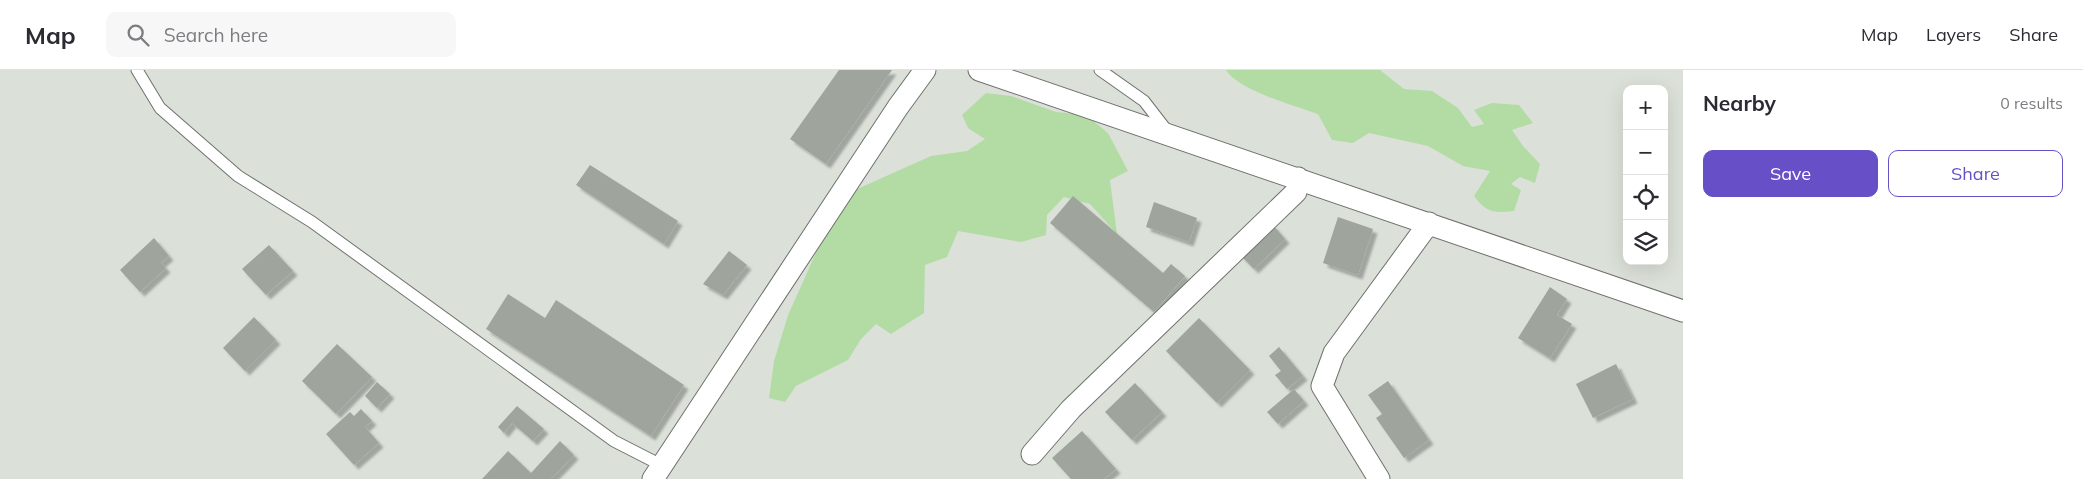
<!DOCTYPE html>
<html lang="en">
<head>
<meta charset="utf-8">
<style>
	body { margin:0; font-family:Mulish,sans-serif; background:#f7f7f7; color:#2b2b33 }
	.controls { position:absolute; right:15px; top:15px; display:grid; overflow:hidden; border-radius:10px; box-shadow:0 5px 20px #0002 }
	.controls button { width:45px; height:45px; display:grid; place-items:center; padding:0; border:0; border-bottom:1px solid #e1e1e2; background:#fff; color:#2b2b33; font:25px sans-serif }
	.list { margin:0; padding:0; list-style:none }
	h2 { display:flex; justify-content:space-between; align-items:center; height:65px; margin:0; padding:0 20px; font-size:21px }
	h2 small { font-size:16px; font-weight:400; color:#7c7c81 }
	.actions { display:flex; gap:10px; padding:15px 20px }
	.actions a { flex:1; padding:11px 0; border:1px solid #674fc8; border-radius:10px; text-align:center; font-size:18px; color:#674fc8 }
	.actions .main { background:#674fc8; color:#fff }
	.icon { flex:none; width:28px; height:28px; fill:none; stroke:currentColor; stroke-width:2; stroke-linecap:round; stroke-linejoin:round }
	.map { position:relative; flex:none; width:1683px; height:409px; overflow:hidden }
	header { display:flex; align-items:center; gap:30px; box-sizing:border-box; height:70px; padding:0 25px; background:#fff; border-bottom:1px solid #e1e1e2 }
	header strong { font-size:24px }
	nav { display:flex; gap:28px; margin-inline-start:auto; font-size:18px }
	.search { width:350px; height:45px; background:#f7f7f7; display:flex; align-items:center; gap:12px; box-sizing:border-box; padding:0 18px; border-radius:10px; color:#7c7c81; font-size:19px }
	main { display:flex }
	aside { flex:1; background:#fff }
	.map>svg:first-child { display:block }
	.green { fill:#b3dca5 }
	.building { fill:#9fa49d; filter:url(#shadow) }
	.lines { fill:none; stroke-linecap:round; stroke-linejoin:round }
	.service-casing { stroke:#6d726c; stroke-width:13 }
	.minor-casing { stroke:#6d726c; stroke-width:23 }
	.service { stroke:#fff; stroke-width:11 }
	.minor { stroke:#fff; stroke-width:21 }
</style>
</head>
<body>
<header>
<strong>Map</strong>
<div class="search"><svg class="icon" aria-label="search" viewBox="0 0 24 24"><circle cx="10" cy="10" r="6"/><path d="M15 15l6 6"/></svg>Search here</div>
<nav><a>Map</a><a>Layers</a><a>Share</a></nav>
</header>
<main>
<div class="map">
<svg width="1683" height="409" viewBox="0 0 1683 409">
	<defs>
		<filter id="shadow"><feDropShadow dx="4.5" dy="4.5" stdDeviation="1" flood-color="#0004"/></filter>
	</defs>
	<rect width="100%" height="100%" fill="#dbe1d9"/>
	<path class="green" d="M1226,0H1380L1404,19L1432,21L1458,38L1472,57L1484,54L1474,40L1492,33L1519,35L1533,53L1512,60L1523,76L1540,94L1535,113L1520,107L1511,114L1521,120L1514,141C1495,143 1486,143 1474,126L1490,101L1463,96L1428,76L1369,63L1353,73L1332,70L1318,44C1295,36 1238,20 1226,0Z
		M986,23L1011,26L1056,42L1086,45L1108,63L1128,101L1110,110L1117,164L1090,134L1064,127L1047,145L1046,165L1021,172L958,161L947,187L925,195L924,243L891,264L876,254L861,269L848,290L796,316L785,332L769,328L774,291L788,245L823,167L855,120L931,86L967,81L985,69L968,58L962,45Z"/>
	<path class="building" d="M839,0H892L826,94L790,69Z
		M590,95L678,151L664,174L576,115Z
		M1073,126L1163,203L1171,194L1185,206L1154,242L1050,153Z
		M1154,132L1197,148L1189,172L1146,157Z
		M1338,147L1373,159L1358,205L1323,193Z
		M1272,154L1285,169L1254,199L1240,185Z
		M154,168L169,186L161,193L166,198L140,222L120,200Z
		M269,175L293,201L266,225L242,199Z
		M729,181L747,195L723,225L703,214Z
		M1550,217L1567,229L1557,245L1572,254L1550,288L1518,268Z
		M508,224L545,248L556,230L684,315L651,366L486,259Z
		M254,247L276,270L245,301L223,278Z
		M1199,248L1250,300L1217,333L1166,281Z
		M337,274L372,307L336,344L302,311Z
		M1279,277L1303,306L1287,319L1275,305L1281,301L1269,286Z
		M1616,294L1633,329L1593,348L1576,314Z
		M1388,311L1429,370L1404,388L1376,348L1382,344L1368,325Z
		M377,312L390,324L377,338L365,326Z
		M1135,313L1162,342L1132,370L1105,342Z
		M1294,319L1304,331L1278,354L1267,342Z
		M517,336L544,359L533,371L512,353L504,363L498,357Z
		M361,339L372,351L365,357L379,373L354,395L326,364L350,342L354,346Z
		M1082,361L1116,399L1104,409H1071L1052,388Z
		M560,371L574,385L551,409H482L508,381L531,403Z"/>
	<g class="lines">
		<defs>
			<path id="service" d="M137,0L160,38L238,106L312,152L614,371L661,395
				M1100,0L1144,31L1168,62"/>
			<path id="minor" d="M979,0L1683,241
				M1032,384L1071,339L1296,122L1298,108
				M653,409L898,37L925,0
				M1379,409L1322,316L1334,283L1429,153"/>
		</defs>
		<use href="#service" class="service-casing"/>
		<use href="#minor" class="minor-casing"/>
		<use href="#service" class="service"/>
		<use href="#minor" class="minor"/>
	</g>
</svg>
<div class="controls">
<button>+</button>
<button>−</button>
<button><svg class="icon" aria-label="locate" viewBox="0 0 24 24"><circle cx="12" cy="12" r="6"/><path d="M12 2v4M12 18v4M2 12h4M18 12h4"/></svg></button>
<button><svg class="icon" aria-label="layers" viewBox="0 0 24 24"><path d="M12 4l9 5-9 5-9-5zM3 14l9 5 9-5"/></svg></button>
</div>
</div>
<aside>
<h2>Nearby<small>0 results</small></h2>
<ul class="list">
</ul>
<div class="actions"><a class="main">Save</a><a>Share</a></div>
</aside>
</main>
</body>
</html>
